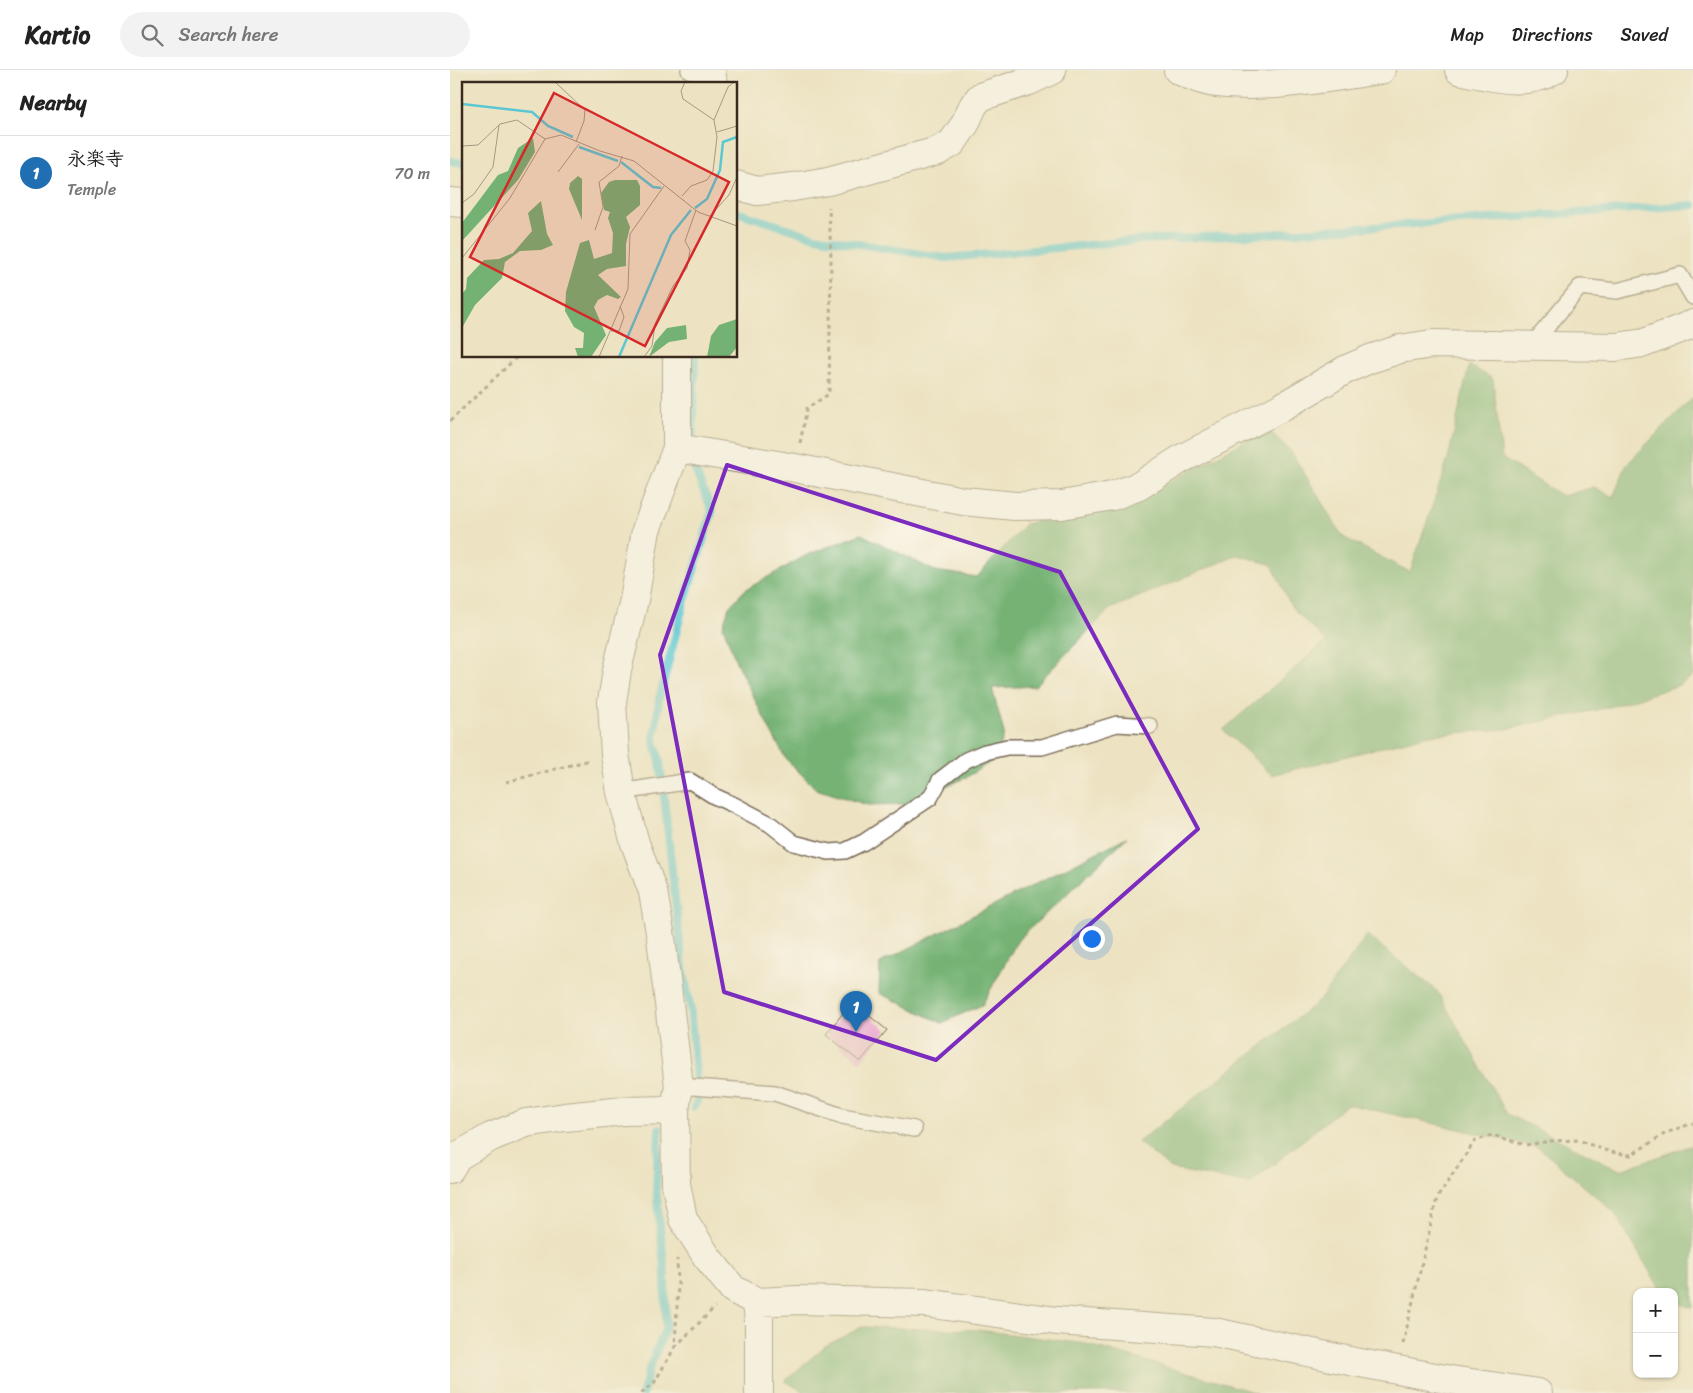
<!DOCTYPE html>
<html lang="en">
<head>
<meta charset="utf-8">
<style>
	body { margin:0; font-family:Sriracha,"Klee One",sans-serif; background:#f2f2f2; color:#222 }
	.controls { position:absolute; right:15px; bottom:15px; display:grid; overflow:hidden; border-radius:10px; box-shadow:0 1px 4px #0004 }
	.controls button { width:45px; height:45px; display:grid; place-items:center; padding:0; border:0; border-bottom:1px solid #e0e0e0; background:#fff; color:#222; font:25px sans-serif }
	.you { position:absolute; left:641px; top:868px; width:18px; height:18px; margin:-12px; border:4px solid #fff; border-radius:50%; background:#1a73e8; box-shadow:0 0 0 8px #1a73e833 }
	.badge { display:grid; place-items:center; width:32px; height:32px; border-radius:50%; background:#1f6fb2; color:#fff; font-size:16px; font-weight:700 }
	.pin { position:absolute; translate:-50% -41px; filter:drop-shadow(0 1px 2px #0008) }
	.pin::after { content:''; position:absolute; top:26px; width:18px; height:15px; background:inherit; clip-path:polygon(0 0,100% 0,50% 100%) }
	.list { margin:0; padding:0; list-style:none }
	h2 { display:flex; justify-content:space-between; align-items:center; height:65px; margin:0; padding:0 20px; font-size:21px }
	h2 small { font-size:16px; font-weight:400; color:#767676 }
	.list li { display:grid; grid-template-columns:32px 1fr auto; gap:15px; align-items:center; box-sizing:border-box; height:75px; padding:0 20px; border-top:1px solid #e0e0e0 }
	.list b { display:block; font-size:19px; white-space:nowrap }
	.list p { margin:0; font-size:16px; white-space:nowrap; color:#767676 }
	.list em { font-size:16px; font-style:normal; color:#767676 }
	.icon { flex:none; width:28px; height:28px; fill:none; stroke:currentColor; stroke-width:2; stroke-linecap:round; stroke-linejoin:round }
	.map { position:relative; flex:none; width:1243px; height:1323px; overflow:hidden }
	header { display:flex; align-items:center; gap:30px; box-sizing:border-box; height:70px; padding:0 25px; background:#fff; border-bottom:1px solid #e0e0e0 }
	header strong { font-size:24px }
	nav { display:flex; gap:28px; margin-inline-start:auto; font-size:18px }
	.search { width:350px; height:45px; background:#f2f2f2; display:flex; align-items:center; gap:12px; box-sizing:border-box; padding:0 18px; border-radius:28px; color:#767676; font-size:19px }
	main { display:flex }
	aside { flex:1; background:#fff }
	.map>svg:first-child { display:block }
	.forest { fill:#74b273; stroke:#586e48 }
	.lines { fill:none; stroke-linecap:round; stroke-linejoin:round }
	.stream { stroke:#5bc7d2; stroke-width:8 }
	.building { fill:#e9a5cd }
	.service-casing { stroke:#796b58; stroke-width:18 }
	.minor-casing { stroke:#796b58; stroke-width:30 }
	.path { stroke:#796b58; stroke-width:3; stroke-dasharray:4 4; stroke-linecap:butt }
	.service { stroke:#fff; stroke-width:15 }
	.minor { stroke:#fff; stroke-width:28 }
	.marked { fill:none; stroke:#7b2cbf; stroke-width:4; stroke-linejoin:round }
	.inset-river { fill:none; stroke:#5bc7d2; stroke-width:2.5 }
	.inset-road { fill:none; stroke:#a69981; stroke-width:1 }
	.view { fill:#d62828; fill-opacity:0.15; stroke:#d62828; stroke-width:2.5 }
	.inset-edge { fill:none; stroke:#3b2a1e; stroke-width:2.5 }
</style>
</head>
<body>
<header>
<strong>Kartio</strong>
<div class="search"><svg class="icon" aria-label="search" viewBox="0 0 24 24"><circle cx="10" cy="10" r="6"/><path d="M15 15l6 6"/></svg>Search here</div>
<nav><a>Map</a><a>Directions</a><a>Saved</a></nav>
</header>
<main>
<aside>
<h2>Nearby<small></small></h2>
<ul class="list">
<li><span class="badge">1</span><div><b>永楽寺</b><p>Temple</p></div><em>70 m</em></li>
</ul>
</aside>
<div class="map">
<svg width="1243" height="1323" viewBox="0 0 1243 1323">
	<rect width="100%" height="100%" fill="#fbf7ec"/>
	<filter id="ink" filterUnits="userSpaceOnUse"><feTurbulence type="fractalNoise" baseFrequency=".02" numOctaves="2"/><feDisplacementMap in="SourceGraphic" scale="10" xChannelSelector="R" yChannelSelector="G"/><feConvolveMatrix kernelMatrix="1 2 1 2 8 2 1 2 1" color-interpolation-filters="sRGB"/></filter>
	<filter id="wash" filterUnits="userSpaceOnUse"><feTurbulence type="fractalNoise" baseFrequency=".0096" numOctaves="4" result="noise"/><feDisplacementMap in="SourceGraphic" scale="20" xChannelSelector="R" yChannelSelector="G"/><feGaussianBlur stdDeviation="1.12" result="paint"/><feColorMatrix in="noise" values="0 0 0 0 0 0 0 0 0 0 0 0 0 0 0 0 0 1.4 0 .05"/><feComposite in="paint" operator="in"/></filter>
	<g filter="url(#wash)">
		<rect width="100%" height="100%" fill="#ede3c3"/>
		<path class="forest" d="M1019,295L1043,309L1052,388L1112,426L1144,417L1163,427L1177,394L1243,327V606L1227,616L1160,637L1056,659L980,665L822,705L773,660L876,571L842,538L822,495L788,485L660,539L585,616L542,618L554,663L548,687L515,708L455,734L418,735L366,719L336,689L320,660L287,594L273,556L279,537L295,520L357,485L411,464L485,501L527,507L575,454L689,428L817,359L840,380L893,467L960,502L998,389Z
			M677,767L568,870L532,935L492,953L429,923L430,893Z
			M917,865L987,921L1057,1044L1170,1100L1243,1075V1238L1224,1232V1222H1212L1164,1142L1088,1077L897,1034L800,1114L721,1099L688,1072L869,931Z
			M412,1257L529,1260L636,1274L807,1323H356L335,1311L375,1276Z"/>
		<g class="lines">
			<path class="stream" d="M0,91L14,93
				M286,142L365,167L496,188L693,170L818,164L1243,135
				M242,375L245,286
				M242,386L241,390L262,441L234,533L209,629L204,670L210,691L232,891L240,935L248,1029L244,1037
				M193,1323L199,1299L216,1257L215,1204L206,1118L209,1059"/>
		</g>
		<g id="blocks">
			<path class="building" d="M402,932L437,960L410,992L376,964Z"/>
		</g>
	</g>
	<g filter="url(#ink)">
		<use href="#blocks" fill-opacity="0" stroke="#796b58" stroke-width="1"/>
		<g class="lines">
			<defs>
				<path id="service" d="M239,0L263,11
					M1082,275L1130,217L1167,221L1230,205L1243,227
					M171,722L240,711L264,726L284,735L320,754L344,773L379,782L395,781L414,772L480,728L490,710L516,690L535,682L557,677H592L667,654L700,656
					M229,1016L325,1023L392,1046L464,1059"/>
				<path id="minor" d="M261,0L263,14
					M728,0C740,6 754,12 767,13C818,20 879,7 931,0
					M1009,0C1039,6 1076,18 1104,0
					M286,115L307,121L343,117L378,111L488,81L502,73L515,54L523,36L530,27L579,11L602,0
					M0,132L14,133
					M227,286V378L196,460L184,530L167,600L162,632L165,684L171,722L185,773L203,822L211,868L229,1016L225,1040L226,1114L233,1149L257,1187L283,1219L307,1232L309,1251V1323
					M227,378L345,398L513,431L565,436L612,435L662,426L689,416L731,389L830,338L897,299L920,289L950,279L982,274L1166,277L1194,273L1243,254
					M0,1099L8,1086L41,1067L76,1053L115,1047L174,1041L225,1040
					M307,1232L348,1230L475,1233L607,1251L764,1262L905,1292L1001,1310L1088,1323"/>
			</defs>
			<use href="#service" class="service-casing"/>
			<use href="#minor" class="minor-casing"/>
			<path class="path" d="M0,351L68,286
				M350,373L357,338L379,324L381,189L379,137
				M56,712L140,690
				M953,1274L987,1128L1025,1071L1042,1065L1076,1075L1101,1071L1128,1070L1160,1082L1181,1085L1216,1063L1243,1053
				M225,1277L265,1237
				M191,1323L204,1313L225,1277L228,1215L227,1189"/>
			<use href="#service" class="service"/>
			<use href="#minor" class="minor"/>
		</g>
	</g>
	<path d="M0 0H1243V1323H0ZM277,395L610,502L748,759L486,990L274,922L210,585Z" fill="#ede3c3" fill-opacity=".55" fill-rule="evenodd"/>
	<path class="marked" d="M277,395L610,502L748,759L486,990L274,922L210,585Z"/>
	<g transform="translate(12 12)">
		<rect width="275" height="275" fill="#ede3c3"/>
		<path d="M71,56L73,70L56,98L0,159V141L36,93L46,89L56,66ZM116,94L120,97V138L107,107L108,101ZM153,98H175L178,104V123L164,135L168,145L164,162V184L145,187L136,193L159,215L156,217L145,213L136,218L132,225L144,253L129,275H116L113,266H121L122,251L112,245L103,229L104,210L118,161L127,158L132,177L150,171L151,151L146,136L148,130L142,128L139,111L147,100ZM79,119L85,152L91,163L79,168L58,169L43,180L40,196L13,223L0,246V212L4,207L5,196L22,178L37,177L51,171L70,149L66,131ZM275,237V265L267,275H245L249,254L257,243ZM224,243L225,257L207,260L187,275L193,260L205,246Z" fill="#74b273"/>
		<path class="inset-river" d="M0,22L70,30L86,44L111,55M117,65L156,79M159,80L191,105L199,106M233,126L245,117L258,88L261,60L275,55M157,275L209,153L229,128"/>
		<path class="inset-road" d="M93,0L123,28L122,39L114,60M223,0L219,9L221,17L252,38M255,50L275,44M0,64L16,63L38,42L55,38L83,57L99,53L138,69L172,79L236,130L275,144M96,90L117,62M220,114L229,104L245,98L251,89L255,55L252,38L266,5L272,0M0,121L12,112L31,85L37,43M248,134L267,113L275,95M133,148L141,125L137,100L157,84L160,74M0,176L48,116L83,57M149,249H157L162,235L158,224M137,275L166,207L168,152L202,104M182,275L190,264L193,242L211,204L225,186L228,168L223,159L234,128"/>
		<path class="view" d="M92,11L267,100L183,264L8,175Z"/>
		<rect width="275" height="275" class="inset-edge"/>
	</g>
</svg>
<div class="controls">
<button>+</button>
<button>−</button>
</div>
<div class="you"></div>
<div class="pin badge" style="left:406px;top:962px">1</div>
</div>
</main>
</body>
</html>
